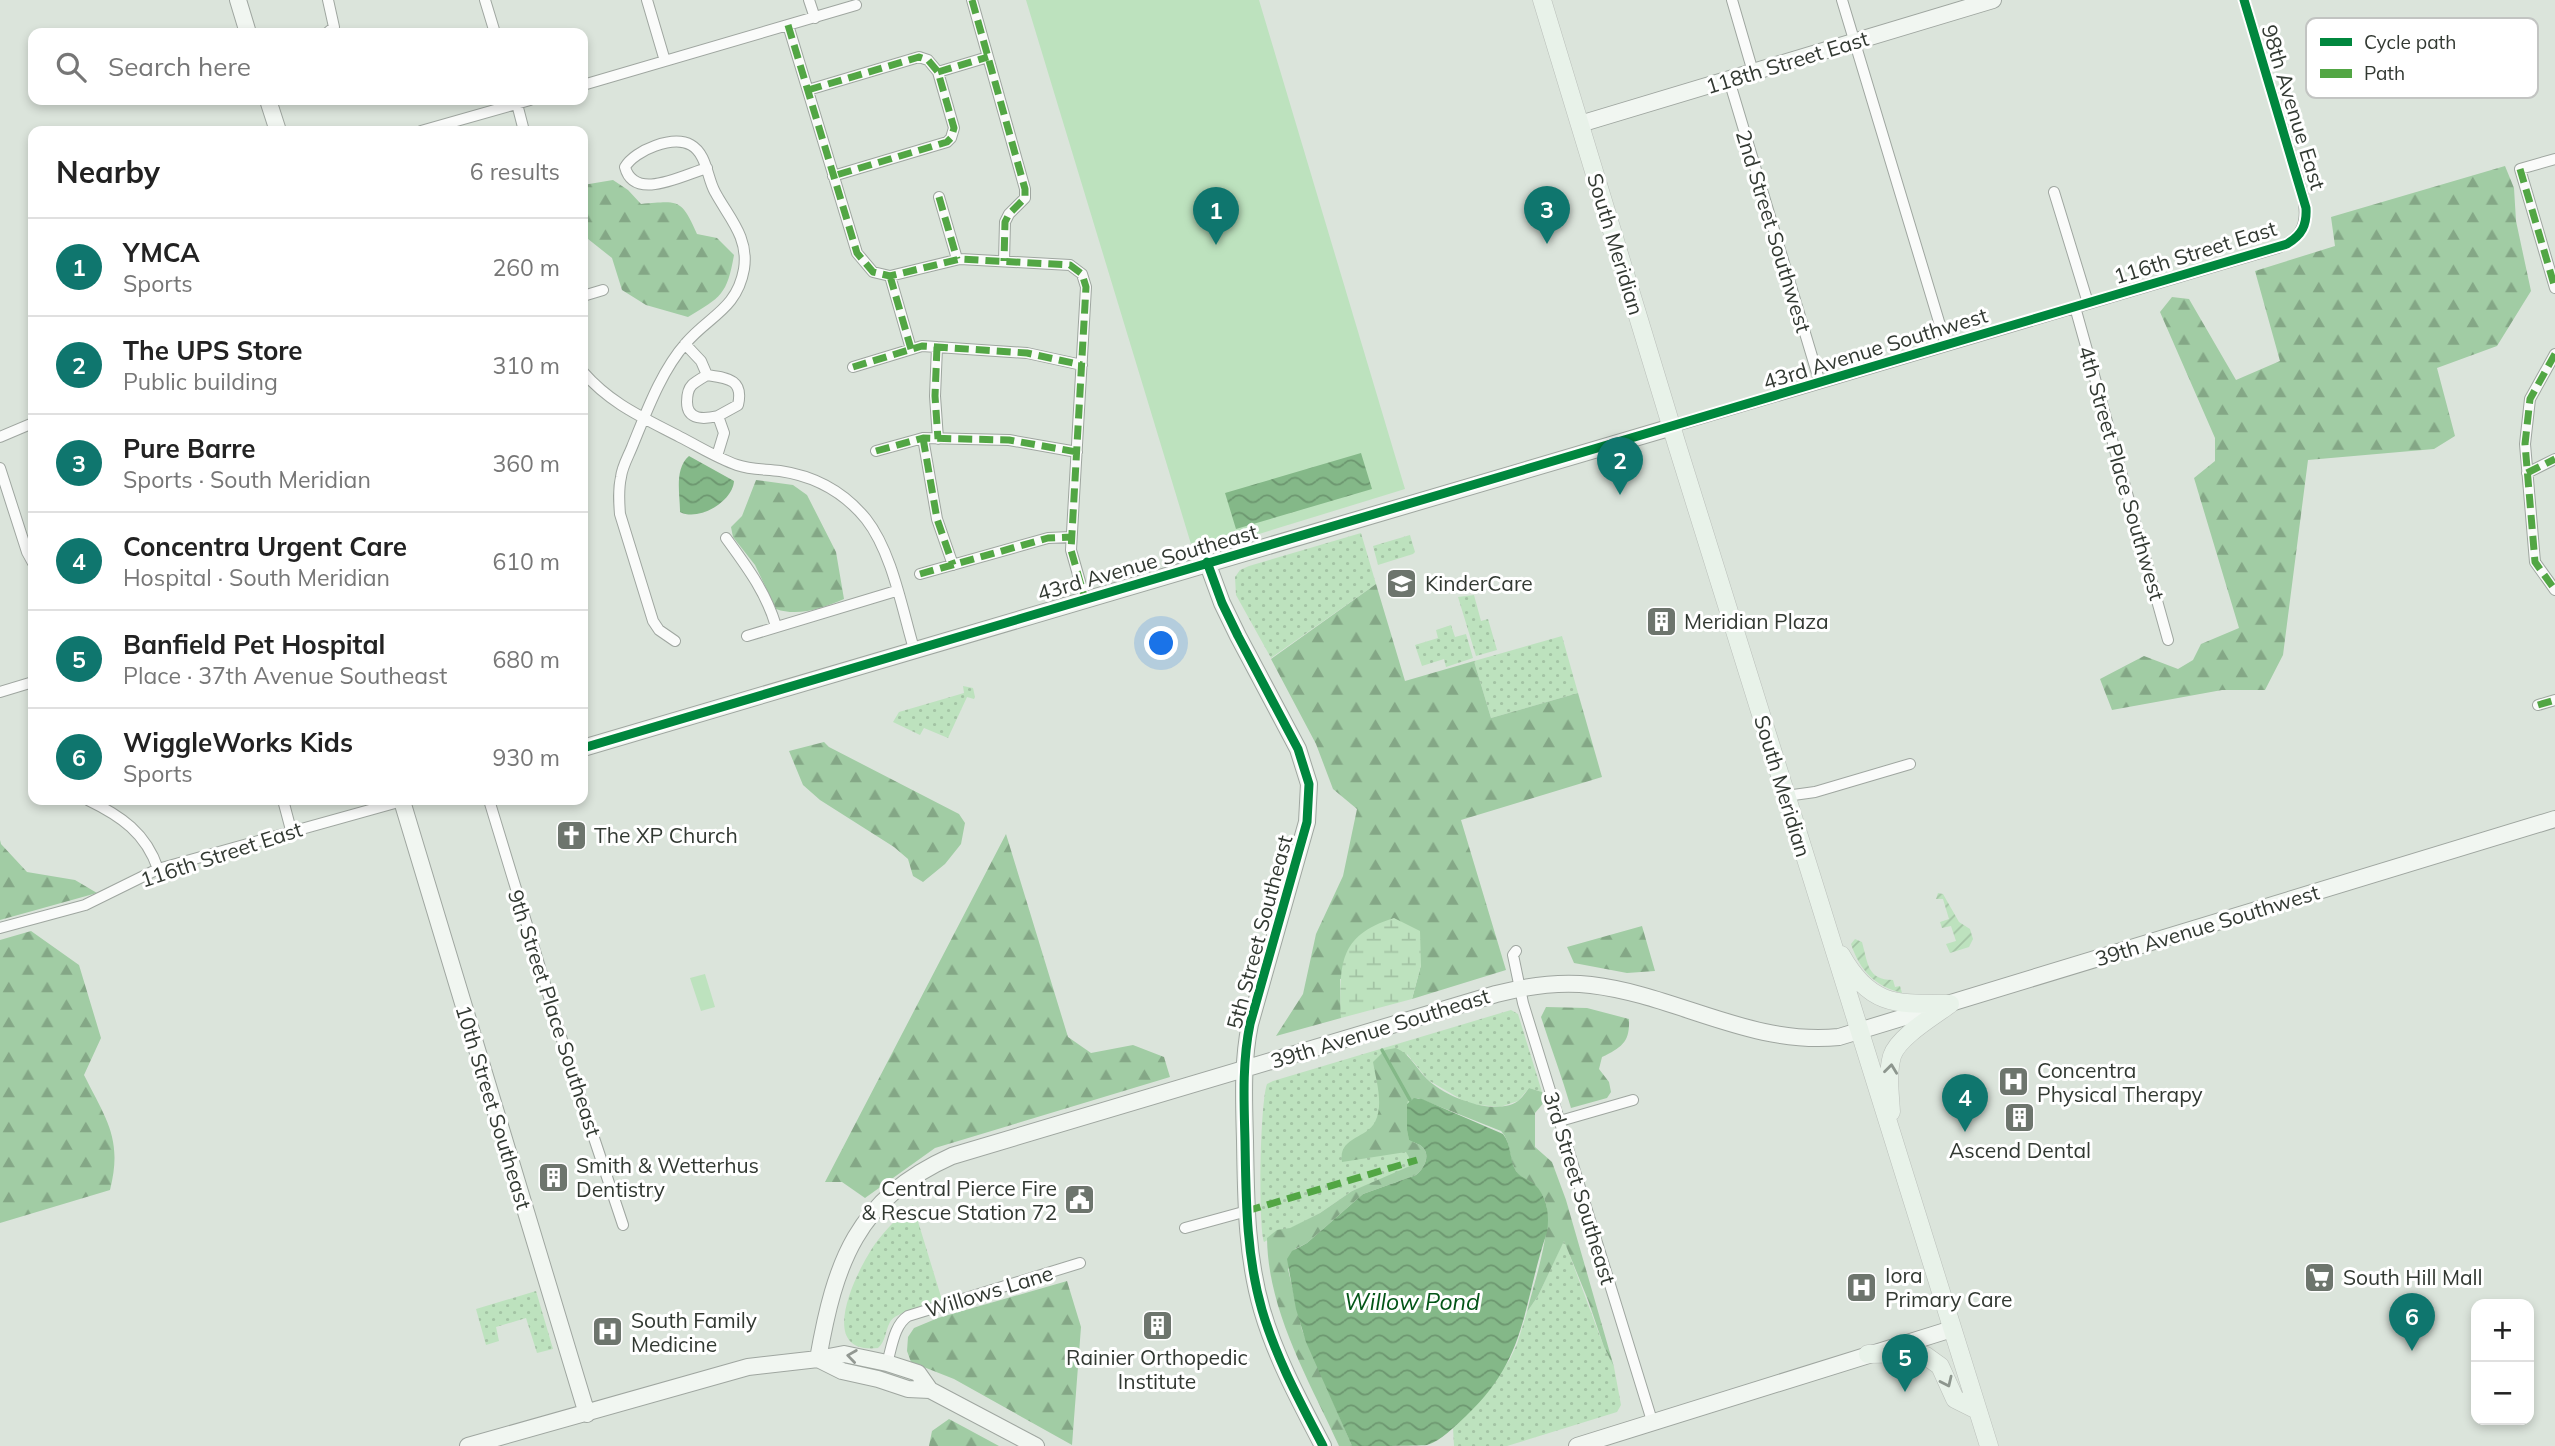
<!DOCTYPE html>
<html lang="en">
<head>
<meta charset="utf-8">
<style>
	body { margin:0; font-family:Mulish,sans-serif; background:#f6f6f6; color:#222 }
	.controls { position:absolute; right:21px; bottom:21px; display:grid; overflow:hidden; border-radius:14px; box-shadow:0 4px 10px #0003 }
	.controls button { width:63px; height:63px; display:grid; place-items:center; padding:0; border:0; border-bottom:2px solid #e0e0e0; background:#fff; color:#222; font:35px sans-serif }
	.you { position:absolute; left:1162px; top:644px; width:24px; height:24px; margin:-18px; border:5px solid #fff; border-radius:50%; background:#1a73e8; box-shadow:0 0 0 10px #1a73e833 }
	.badge { display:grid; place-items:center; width:46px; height:46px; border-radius:50%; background:#0f766e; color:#fff; font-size:23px; font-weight:700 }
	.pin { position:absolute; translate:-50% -58px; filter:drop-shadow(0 2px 4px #0008) }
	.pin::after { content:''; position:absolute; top:37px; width:24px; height:21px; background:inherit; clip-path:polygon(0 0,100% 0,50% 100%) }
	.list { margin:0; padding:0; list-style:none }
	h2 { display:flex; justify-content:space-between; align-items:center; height:91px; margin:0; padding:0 28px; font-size:30px }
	h2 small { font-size:23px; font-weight:400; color:#767676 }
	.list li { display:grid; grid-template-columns:46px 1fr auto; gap:21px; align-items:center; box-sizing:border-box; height:98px; padding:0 28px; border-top:2px solid #e0e0e0 }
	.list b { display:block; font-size:26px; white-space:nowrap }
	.list p { margin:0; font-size:23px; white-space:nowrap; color:#767676 }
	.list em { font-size:23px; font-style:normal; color:#767676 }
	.icon { flex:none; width:38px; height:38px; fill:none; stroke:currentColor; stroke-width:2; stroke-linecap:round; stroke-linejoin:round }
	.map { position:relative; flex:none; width:2555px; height:1446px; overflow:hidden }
	.search { position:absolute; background:#fff; box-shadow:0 4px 10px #0003; left:28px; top:28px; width:560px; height:77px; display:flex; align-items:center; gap:18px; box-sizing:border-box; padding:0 24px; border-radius:14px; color:#767676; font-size:26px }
	.panel { position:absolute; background:#fff; box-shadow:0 4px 10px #0003; left:28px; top:126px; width:560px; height:679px; border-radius:14px }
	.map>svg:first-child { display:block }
	.grass { fill:url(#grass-dots) }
	.forest { fill:url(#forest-firs) }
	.wetland { fill:url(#wetland-marsh) }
	.garden { fill:url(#garden-furrows) }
	.pitch { fill:#bde2be }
	.water { fill:url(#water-waves) }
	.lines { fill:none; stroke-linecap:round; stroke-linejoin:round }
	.stream { stroke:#84b888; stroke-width:3.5 }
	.street-casing { stroke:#9fa6a0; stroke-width:12 }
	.secondary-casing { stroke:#9fa6a0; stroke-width:18 }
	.primary-casing { stroke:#babfba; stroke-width:19 }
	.street { stroke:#fafbfa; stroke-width:10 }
	.secondary { stroke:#f1f6f1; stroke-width:16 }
	.primary { stroke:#e8f2e9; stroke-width:18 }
	.quiet { stroke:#52a644; stroke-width:7; stroke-dasharray:14 7; stroke-linecap:butt }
	.cycleway-casing { stroke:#fff; stroke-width:13 }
	.cycleway { stroke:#00873e; stroke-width:9 }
	.oneway { stroke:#8d968e }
	.oneway2 { stroke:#929892 }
	.labels { text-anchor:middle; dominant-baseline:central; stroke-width:6; stroke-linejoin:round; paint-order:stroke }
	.street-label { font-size:21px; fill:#323932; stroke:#fff }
	.poi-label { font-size:21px; fill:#323932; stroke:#fff; text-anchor:start }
	.water-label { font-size:23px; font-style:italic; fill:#035517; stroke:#fff }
	.key { fill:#fff; stroke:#c2c4c2; stroke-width:2 }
	.key-label { font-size:19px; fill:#323932 }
</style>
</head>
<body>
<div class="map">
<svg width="2555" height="1446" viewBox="0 0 2555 1446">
	<defs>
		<pattern id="grass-dots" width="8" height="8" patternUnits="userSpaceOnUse" patternTransform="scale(1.75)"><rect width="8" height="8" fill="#bde2be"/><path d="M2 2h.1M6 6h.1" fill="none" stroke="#a3c3a4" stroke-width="1.8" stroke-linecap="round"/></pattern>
		<pattern id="forest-firs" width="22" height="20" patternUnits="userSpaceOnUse" patternTransform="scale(1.75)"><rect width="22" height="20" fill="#a1cca4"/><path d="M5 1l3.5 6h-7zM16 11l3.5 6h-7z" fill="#84a786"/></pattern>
		<pattern id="wetland-marsh" width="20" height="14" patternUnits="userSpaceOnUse" patternTransform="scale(1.75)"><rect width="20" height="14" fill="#bde2be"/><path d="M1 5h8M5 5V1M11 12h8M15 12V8" fill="none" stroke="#a3c3a4"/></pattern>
		<pattern id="garden-furrows" width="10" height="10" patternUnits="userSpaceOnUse" patternTransform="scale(1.75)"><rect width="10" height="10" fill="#bde2be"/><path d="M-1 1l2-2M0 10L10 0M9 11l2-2" fill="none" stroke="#a3c3a4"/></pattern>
		<pattern id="water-waves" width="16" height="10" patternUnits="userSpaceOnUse" patternTransform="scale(1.75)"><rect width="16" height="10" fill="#84b888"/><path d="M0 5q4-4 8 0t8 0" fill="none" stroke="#6d9770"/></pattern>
	</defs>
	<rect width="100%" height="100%" fill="#dbe4db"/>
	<path class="grass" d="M1361,533L1376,584L1271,658L1236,595L1235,577L1240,570L1249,566Z
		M1410,535L1415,552L1413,554L1378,565L1373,546Z
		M1474,595L1481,621L1488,619L1497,650L1476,656L1458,597Z
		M1451,625L1455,637L1466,634L1473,658L1446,667L1444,659L1422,666L1415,645L1438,638L1436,630Z
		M1562,636L1578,693L1491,718L1474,661Z
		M963,686L973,688L975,697L974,699L967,697L948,738L924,728L920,735L893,722L899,712L964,693Z
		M1511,1010L1518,1014L1542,1092L1529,1088L1518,1101L1500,1107L1469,1104L1428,1080L1407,1054L1415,1167L1352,1191L1320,1213L1264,1242C1258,1225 1260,1103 1267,1084L1273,1081Z
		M913,1205L942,1300C930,1304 895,1312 890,1322C885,1331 886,1341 878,1348C814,1355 857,1270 875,1244C886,1229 899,1216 913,1205Z
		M1564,1240L1604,1347L1614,1367L1621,1405L1617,1412L1507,1446H1454L1453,1428L1486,1394L1510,1359L1517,1344L1527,1312L1538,1296Z
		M536,1291L553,1349L537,1353L526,1318L496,1327L499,1341L486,1345L476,1309Z"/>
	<path class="forest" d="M2505,166L2514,188L2516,221L2531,291L2497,346L2437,368L2455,436L2434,449L2308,460L2283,655L2265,690H2222L2112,710L2100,679L2144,656L2178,669L2193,660L2201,644L2239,628L2194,478L2215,461V438L2160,312L2172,297L2189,299L2236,380L2280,361L2255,271L2335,246L2331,217Z
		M613,180L628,190L641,204C679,201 681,198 697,234L717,238L734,255C727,295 721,297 688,317L646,305L622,290L612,258L583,235V185Z
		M756,480L793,485L807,495L836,552L844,599C823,608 798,617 776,609L755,565L733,537L731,527L742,516Z
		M1376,584L1405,681L1474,661L1491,718L1578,693L1602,777L1461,820L1506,970L1412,999L1421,965L1340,979L1341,1018L1276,1036L1303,994L1316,934L1343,876L1357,809L1333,789L1316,744L1271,659Z
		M824,742L829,747L959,814L965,823L961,844L945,864L923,882L913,876L908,859L894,847L820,800L803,785L789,751Z
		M1006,834L1068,1037L1091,1053L1133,1045L1164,1057L1170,1077L935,1148L865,1198L842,1182H825Z
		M0,840L1,844L27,872L75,880L97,893L0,920Z
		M1642,926L1655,971L1627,973L1574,963L1567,947Z
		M31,931L79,965L101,1038L84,1075C106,1119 123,1139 110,1190L0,1223V940Z
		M1546,1007L1587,1008L1629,1019C1630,1042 1622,1047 1602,1057L1599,1069L1609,1082L1611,1092L1607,1098L1571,1108C1562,1077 1551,1048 1541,1017Z
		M1396,1048C1411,1055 1415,1067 1427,1079C1445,1097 1495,1117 1518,1101C1522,1098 1526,1092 1529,1088L1542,1092L1546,1100L1535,1113V1147L1552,1162L1566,1200L1614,1367L1604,1347L1588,1300L1564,1241L1538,1296L1527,1312C1533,1286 1554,1225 1545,1201C1539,1183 1522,1182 1516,1171C1508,1157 1512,1143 1501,1131L1418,1098L1408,1101L1407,1104V1130L1409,1140C1412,1142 1416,1143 1420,1145C1432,1153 1425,1168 1416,1175L1363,1194L1307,1243L1295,1249L1288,1269L1302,1330L1352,1446H1339C1309,1380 1268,1312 1267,1238L1277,1230L1290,1228L1320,1213L1352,1191L1410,1166V1159L1406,1152L1342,1162C1338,1137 1366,1139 1375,1122C1384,1105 1376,1080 1373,1062L1385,1050Z
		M1067,1281L1081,1327L1072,1445L954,1379L911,1362L907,1351L908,1337L914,1328L938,1318Z
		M949,1419L999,1446H929L932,1431Z"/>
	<path class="wetland" d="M1394,918L1420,931L1421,965L1412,999L1341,1018C1340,965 1337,936 1394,918Z"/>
	<path class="garden" d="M1938,893L1943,894L1959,922L1970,929L1973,939L1969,947L1950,953L1946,944L1956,941L1951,926L1942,928L1940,922L1949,919L1943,899H1936Z
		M1855,939L1862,942C1868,963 1867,980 1893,980L1895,987L1900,986L1902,993C1875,986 1860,971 1851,944Z"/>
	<path class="pitch" d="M1026,0H1259L1405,489L1194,554Z
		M705,974L715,1007L701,1011L690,978Z"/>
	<path class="water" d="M1361,453L1372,489L1236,529L1225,493Z
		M689,456L734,481C733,501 699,522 680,512C680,494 674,469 689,456Z
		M1414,1098L1422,1099L1503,1134C1512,1145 1509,1159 1516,1171C1520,1177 1525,1178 1530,1181C1547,1192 1550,1214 1547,1232C1522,1306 1528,1358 1466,1416C1455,1426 1441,1441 1427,1445C1416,1446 1367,1446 1352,1446L1306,1342L1296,1309L1287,1259L1292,1251L1307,1243L1363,1194L1416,1175C1425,1168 1432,1153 1420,1145C1416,1143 1412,1142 1409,1140L1407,1130V1104Z"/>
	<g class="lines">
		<path class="stream" d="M1382,1050L1410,1100"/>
		<defs>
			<path id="street" d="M485,0L495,33
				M647,0L665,61
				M809,0L815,18
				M972,0L1025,189V198L1009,214L1005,222L1004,261
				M1732,0L1753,72
				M1842,0L1946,345
				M788,25L857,253L873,272L890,276L960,259L1070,265L1082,274L1086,287L1071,550L1085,599
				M327,33L334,27L328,0
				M938,72L988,57
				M1729,80L1820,383
				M583,85L856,5
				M808,90L919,57L928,60L938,72L954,128L951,138L947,142L833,176
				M516,100L524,131
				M421,131L530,100
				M2555,159L2520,169L2555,288
				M2054,192L2088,303
				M939,197L957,259
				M890,276L911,349
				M583,296L603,290
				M2075,307L2168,640
				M685,344L701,361L707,375C727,378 744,379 738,405L718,416L724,433L717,456
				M937,347L935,396L938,439
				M2555,354L2530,399L2525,444L2535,562L2555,590
				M853,367L922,346L1027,353L1082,365
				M583,372C611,404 642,417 680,437C698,446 717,458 737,465C751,470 766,469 780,471C814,476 844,492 866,519C892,552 902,609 914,649
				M707,375C702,378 695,382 692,385C688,389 687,397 687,402C687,421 705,419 718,416
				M1672,427L2277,248C2304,238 2308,222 2303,196L2244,0
				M0,437L33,423
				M923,438L937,519L953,565
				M876,451L923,438L1009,440L1077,452
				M0,468L27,552L33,563
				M2527,473L2555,459
				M726,538C747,567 766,592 776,626
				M920,574L1048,538L1071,537
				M747,636L896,591
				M675,641L659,630L653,621L620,514C619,502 618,490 621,477C622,467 628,457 632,447C646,413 661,371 686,343C709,316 737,309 744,269C749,237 729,218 715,192C707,178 707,154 691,145C673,135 635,150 625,167C634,202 683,175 707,168
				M0,692L33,682
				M2538,705L2555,700
				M1786,796L1815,792L1910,764
				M88,800C121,816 146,833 158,869
				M283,800L291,830
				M489,800L570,1066L623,1225
				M0,928L85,905L158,869L402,801
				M1516,951L1513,955L1523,1003L1653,1424
				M1560,1121L1633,1100
				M1185,1228L1247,1211
				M887,1363C892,1347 894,1325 908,1316L1080,1263"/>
			<path id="secondary" d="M238,0L248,33
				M268,100L278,131
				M1580,124L1993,0
				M1207,562L1222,603L1238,636L1298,749L1309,784L1307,822L1250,1024C1242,1063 1244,1102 1245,1141C1246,1198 1246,1255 1262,1310C1276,1358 1300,1402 1323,1446
				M583,748L1672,427
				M405,800L402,801L587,1414
				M818,1359C835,1263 856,1199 952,1156L1496,994C1527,986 1558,981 1591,985C1676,995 1751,1046 1839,1037L2555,819
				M818,1359L842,1371L878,1379L908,1389L930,1390L1036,1446
				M468,1446L748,1367L818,1359L844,1354L887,1363L918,1373L930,1390
				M1577,1446L1952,1329"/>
			<path id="primary" d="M1542,0L1677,445L1989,1446
				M1841,955C1870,1007 1897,1004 1950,1004
				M1891,1112C1890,1094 1887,1074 1892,1056C1898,1037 1934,1016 1950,1004
				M1868,1354L1914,1353L1926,1356L1940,1366L1955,1399L1977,1410"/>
		</defs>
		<use href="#street" class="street-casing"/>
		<use href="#secondary" class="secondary-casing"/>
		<use href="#primary" class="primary-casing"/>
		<use href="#street" class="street"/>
		<use href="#secondary" class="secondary"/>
		<use href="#primary" class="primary"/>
		<path class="quiet" d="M972,0L1025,189V198L1009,214L1005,222L1004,261
			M788,25L857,253L873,272L890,276L960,259L1070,265L1082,274L1086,287L1071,550L1085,599
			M938,72L988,57
			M808,90L919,57L928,60L938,72L954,128L951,138L947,142L833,176
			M2520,169L2555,288
			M939,197L957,259
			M890,276L911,349
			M937,347L935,396L938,439
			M2555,354L2530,399L2525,444L2535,562L2555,590
			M853,367L922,346L1027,353L1082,365
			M923,438L937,519L953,565
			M876,451L923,438L1009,440L1077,452
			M2527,473L2555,459
			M920,574L1048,538L1071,537
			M2538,705L2555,700
			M1247,1211L1417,1160"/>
		<defs>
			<path id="cycleway" d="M1207,562L1222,603L1238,636L1298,749L1309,784L1307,822L1250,1024C1242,1063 1244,1102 1245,1141C1246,1198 1246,1255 1262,1310C1276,1358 1300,1402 1323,1446
				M583,748L2287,244C2302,235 2307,225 2306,208L2244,0"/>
		</defs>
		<use href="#cycleway" class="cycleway-casing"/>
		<use href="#cycleway" class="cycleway"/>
	</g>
	<defs><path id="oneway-chevron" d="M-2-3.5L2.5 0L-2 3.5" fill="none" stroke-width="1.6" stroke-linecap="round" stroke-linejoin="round" transform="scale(1.75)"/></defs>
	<g class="oneway">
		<use href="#oneway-chevron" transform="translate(1891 1069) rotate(-83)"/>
		<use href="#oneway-chevron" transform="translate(1947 1382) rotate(65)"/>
	</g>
	<use class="oneway2" href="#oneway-chevron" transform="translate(852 1356) rotate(-172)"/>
	<defs>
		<symbol id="school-square" viewBox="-11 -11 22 22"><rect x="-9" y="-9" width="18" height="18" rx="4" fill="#6d756d" stroke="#fff"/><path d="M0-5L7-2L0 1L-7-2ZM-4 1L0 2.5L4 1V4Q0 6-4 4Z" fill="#fff"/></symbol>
		<symbol id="building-square" viewBox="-11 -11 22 22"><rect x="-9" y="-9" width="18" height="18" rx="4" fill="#6d756d" stroke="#fff"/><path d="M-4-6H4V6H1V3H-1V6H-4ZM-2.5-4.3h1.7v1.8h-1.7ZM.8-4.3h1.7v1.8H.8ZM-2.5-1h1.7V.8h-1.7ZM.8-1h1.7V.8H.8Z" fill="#fff"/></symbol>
		<symbol id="church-square" viewBox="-11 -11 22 22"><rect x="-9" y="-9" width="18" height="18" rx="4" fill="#6d756d" stroke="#fff"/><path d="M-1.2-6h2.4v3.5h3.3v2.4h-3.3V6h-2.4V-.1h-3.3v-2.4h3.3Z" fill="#fff"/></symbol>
		<symbol id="hospital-square" viewBox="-11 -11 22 22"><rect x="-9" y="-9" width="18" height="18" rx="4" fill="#6d756d" stroke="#fff"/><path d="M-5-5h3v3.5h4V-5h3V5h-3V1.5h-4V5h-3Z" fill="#fff"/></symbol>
		<symbol id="civic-square" viewBox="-11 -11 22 22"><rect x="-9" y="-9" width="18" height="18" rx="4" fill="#6d756d" stroke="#fff"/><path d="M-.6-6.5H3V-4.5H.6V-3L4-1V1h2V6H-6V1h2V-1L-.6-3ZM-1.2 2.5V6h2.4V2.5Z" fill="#fff"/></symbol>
		<symbol id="supermarket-square" viewBox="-11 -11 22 22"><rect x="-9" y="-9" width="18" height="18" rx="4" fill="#6d756d" stroke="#fff"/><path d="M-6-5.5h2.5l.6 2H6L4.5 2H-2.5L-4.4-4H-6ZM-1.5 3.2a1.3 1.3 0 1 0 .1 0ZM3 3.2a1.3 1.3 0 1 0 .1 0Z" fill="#fff"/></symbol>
	</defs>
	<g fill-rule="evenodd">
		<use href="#school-square" x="1384" y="566" width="35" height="35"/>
		<use href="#building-square" x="1644" y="604" width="35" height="35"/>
		<use href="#church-square" x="554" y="818" width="35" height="35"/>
		<use href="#hospital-square" x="1996" y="1064" width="35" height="35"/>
		<use href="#building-square" x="2002" y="1100" width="35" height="35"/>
		<use href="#building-square" x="536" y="1160" width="35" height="35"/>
		<use href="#civic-square" x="1062" y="1182" width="35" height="35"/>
		<use href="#supermarket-square" x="2302" y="1260" width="35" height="35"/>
		<use href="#hospital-square" x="1844" y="1270" width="35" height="35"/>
		<use href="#building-square" x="1140" y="1308" width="35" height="35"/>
		<use href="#hospital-square" x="590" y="1314" width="35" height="35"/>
	</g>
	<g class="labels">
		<g class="street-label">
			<text transform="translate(1787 62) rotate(-17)">118th Street East</text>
			<text transform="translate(2294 107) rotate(73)">98th Avenue East</text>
			<text transform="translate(1774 231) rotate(73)">2nd Street Southwest</text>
			<text transform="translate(1616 244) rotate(73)">South Meridian</text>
			<text transform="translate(2195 252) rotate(-17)">116th Street East</text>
			<text transform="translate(1875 348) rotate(-17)">43rd Avenue Southwest</text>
			<text transform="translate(2122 473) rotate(74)">4th Street Place Southwest</text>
			<text transform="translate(1147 562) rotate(-16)">43rd Avenue Southeast</text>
			<text transform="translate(1783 786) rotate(73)">South Meridian</text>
			<text transform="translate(221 854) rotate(-18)">116th Street East</text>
			<text transform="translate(2207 925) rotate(-17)">39th Avenue Southwest</text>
			<text transform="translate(1259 932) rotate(-75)">5th Street Southeast</text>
			<text transform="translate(555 1013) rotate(72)">9th Street Place Southeast</text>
			<text transform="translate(1380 1028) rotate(-17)">39th Avenue Southeast</text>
			<text transform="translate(494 1107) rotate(73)">10th Street Southeast</text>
			<text transform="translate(1580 1188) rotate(73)">3rd Street Southeast</text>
			<text transform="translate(989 1291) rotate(-17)">Willows Lane</text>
		</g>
		<g class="poi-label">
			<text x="1425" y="583">KinderCare</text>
			<text x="1684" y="621">Meridian Plaza</text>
			<text x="594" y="835">The XP Church</text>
			<text x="2037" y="1070">Concentra<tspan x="2037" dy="24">Physical Therapy</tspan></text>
			<text x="2020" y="1150" text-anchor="middle">Ascend Dental</text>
			<text x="576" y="1165">Smith &amp; Wetterhus<tspan x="576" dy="24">Dentistry</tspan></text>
			<text x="1057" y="1188" text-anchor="end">Central Pierce Fire<tspan x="1057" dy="24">&amp; Rescue Station 72</tspan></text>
			<text x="1885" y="1275">Iora<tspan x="1885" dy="24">Primary Care</tspan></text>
			<text x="2343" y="1277">South Hill Mall</text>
			<text x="631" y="1320">South Family<tspan x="631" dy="24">Medicine</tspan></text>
			<text x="1157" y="1357" text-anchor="middle">Rainier Orthopedic<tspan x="1157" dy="24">Institute</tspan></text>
		</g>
		<g class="water-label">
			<text x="1412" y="1301">Willow Pond</text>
		</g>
	</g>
	<rect x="2306" y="18" width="232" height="80" rx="10" class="key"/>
	<rect x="2320" y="38" width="32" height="8" fill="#00873e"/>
	<rect x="2320" y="69" width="32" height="9" fill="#52a644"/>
	<g class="key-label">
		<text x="2364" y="49">Cycle path</text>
		<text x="2364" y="80">Path</text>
	</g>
</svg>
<div class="controls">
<button>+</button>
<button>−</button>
</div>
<div class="you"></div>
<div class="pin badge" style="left:1216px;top:245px">1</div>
<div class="pin badge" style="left:1620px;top:495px">2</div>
<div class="pin badge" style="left:1547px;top:244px">3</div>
<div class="pin badge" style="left:1965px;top:1132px">4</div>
<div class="pin badge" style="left:1905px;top:1392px">5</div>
<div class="pin badge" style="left:2412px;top:1351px">6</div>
<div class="search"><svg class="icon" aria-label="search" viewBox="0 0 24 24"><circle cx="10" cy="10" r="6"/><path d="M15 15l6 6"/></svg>Search here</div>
<section class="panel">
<h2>Nearby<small>6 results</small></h2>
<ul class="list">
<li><span class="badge">1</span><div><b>YMCA</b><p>Sports</p></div><em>260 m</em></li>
<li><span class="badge">2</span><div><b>The UPS Store</b><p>Public building</p></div><em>310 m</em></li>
<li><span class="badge">3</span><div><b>Pure Barre</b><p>Sports · South Meridian</p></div><em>360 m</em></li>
<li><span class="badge">4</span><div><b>Concentra Urgent Care</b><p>Hospital · South Meridian</p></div><em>610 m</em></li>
<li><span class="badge">5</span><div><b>Banfield Pet Hospital</b><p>Place · 37th Avenue Southeast</p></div><em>680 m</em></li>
<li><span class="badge">6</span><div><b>WiggleWorks Kids</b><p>Sports</p></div><em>930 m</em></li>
</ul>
</section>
</div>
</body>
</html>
